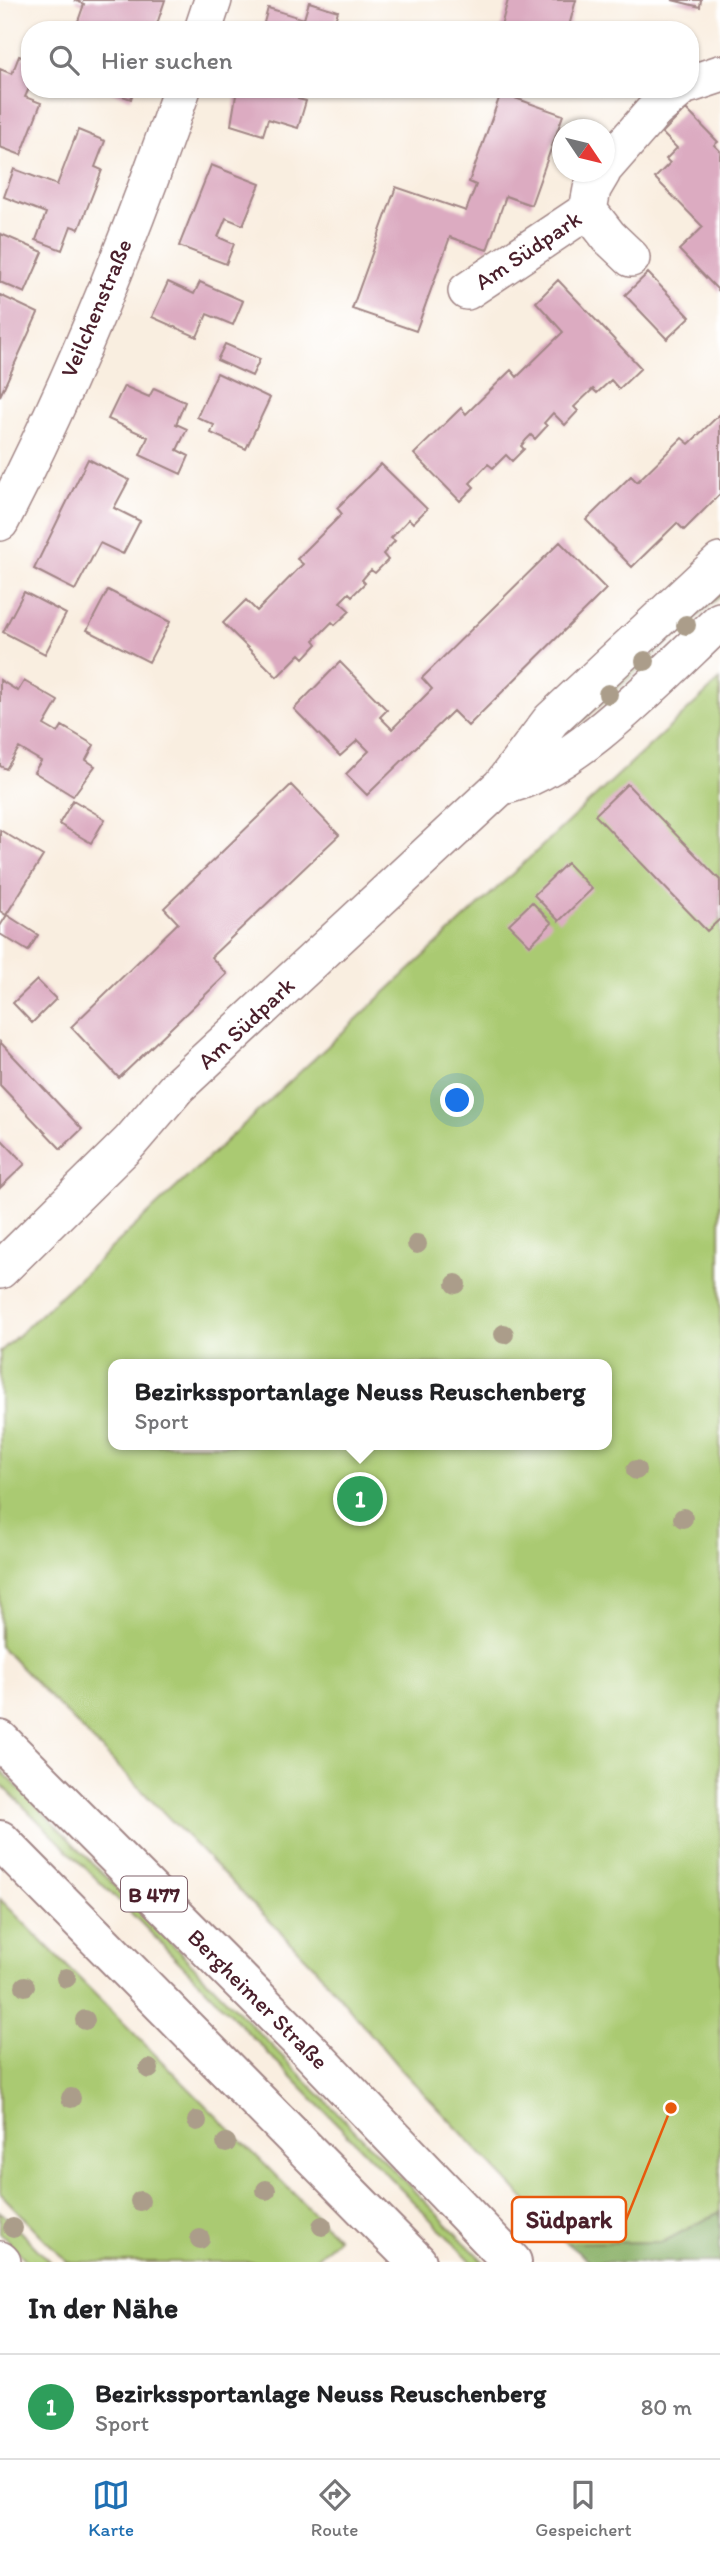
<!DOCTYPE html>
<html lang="de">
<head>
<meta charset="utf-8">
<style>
	body { margin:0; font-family:Itim,sans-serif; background:#f2f2f2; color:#202124 }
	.compass { position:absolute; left:552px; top:119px; width:63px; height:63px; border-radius:50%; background:#fff; box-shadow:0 2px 5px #0004; rotate:125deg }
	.you { position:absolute; left:458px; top:1101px; width:24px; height:24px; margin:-18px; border:5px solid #fff; border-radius:50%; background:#1a73e8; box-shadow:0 0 0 10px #1a73e833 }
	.badge { display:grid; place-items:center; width:46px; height:46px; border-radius:50%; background:#1f6fb2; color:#fff; font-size:23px; font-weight:700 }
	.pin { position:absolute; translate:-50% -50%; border:4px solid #fff; box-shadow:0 2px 7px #0006 }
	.popup { position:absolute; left:108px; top:1359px; width:504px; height:91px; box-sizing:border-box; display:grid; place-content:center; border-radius:14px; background:#fff; filter:drop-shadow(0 2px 5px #0005); font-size:23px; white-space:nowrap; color:#757577 }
	.popup b { font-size:26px; color:#202124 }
	.popup::after { content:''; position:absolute; left:50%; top:100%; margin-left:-14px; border:14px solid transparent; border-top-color:#fff }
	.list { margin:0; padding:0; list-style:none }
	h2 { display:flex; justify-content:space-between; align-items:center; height:91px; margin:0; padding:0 28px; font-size:30px }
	h2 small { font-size:23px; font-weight:400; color:#757577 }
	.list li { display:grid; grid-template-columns:46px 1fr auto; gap:21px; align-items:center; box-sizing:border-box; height:105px; padding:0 28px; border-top:2px solid #e0e0e0 }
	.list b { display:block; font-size:26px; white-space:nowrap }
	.list p { margin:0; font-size:23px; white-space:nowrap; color:#757577 }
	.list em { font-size:23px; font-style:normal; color:#757577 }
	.icon { flex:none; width:38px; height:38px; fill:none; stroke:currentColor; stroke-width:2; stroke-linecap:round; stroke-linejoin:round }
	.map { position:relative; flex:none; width:720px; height:2262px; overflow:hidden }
	.search { position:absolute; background:#fff; box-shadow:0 2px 5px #0004; left:21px; right:21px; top:21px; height:77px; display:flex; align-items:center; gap:18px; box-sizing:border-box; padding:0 24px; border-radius:28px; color:#757577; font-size:26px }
	.sheet { height:196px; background:#fff }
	nav { display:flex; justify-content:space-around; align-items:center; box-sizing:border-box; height:98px; border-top:2px solid #e0e0e0; background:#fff; font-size:19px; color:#757577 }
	nav a { display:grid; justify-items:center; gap:4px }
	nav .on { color:#1f6fb2 }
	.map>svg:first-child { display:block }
	.green { fill:#aaca72; stroke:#7a744e; stroke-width:2; fill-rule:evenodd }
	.forest { fill:#87ae64; stroke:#686648; stroke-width:2 }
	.building { fill:#dcabc1 }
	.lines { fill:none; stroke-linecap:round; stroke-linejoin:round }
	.minor-casing { stroke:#a28686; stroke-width:40 }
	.primary-casing { stroke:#a28686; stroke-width:42 }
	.minor { stroke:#fff; stroke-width:37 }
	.primary { stroke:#fff; stroke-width:38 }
	.tree { fill:#ab9d8a }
	.labels { text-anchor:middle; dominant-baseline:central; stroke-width:5; stroke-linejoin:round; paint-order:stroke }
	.shield { fill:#fff; stroke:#80626b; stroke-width:2 }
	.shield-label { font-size:21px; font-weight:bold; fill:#4a1f2b }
	.street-label { font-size:23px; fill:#4a1f2b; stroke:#fff }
	.leader { fill:none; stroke:#e8590c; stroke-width:2.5 }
	.callout-dot { fill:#e8590c; stroke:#fff; stroke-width:2.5 }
	.callout { fill:#fff; stroke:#e8590c; stroke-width:2.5 }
	.callout-label { font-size:24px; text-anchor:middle; font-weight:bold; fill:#4a1f2b }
</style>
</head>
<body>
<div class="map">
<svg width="720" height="2262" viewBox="0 0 720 2262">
	<rect width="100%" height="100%" fill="#fff"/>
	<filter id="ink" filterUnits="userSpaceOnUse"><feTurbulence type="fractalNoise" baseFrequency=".0143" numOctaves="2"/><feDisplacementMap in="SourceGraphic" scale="14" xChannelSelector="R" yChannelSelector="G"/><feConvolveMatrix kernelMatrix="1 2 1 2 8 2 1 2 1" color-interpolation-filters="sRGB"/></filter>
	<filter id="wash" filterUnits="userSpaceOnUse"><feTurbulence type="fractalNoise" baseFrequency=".00686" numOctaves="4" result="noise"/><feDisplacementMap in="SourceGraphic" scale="28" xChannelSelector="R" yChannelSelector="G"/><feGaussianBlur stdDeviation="1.57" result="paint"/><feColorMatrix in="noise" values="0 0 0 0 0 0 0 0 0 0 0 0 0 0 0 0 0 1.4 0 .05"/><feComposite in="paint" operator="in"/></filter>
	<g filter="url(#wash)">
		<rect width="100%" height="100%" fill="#f9eee0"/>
		<path class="green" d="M720,579V596L572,730L566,724Z
			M720,680V2212L663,2242L566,2243L397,2065L313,1965L0,1646V1352ZM113,1364H607V1445H113Z
			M0,1769L484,2262H472L142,1924L0,1783Z
			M0,1899L338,2238L312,2262H67L0,2193Z
			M0,2211L50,2262H28L0,2233Z"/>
		<path class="forest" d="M720,2212V2262H591L566,2243L663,2242Z"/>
		<g id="blocks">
			<path class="building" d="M74,0H165L155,30L76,27L84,4Z
				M508,0H576L568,30H500Z
				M672,0H701L700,7Z
				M309,2L338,11L332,30H262L268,8L304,19Z
				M19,56L30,60V86L25,97L41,103L21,155L0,147V69L12,74Z
				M103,89H134L131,99Z
				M237,89H301L298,99L306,101L298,128L268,119L263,135L231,125Z
				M501,93L563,115L531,205L506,196L487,250L450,237L416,331L352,309L396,187L466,211L476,185L469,182Z
				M686,109L718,142L714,145L720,151V292L679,250L703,227L655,178L670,163L666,159L677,148L662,133Z
				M78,130L105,141L95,167L102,170L79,229L71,226L62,250L36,240L46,213L4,197L14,169L57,185Z
				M211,165L260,184L243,225L226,218L218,237L234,244L226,264L179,246Z
				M1,234L43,252L25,293L0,282Z
				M648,273L690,317L667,339L625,295Z
				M558,280L641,368L619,389L611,380L597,393L593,389L574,407L578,411L565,425L553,413L544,423L547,426L535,439L531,435L526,440L521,446L524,449L512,461L506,455L493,468L488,464L470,483L474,487L460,501L414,454L461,408L466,414L511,370L517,377L563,332L536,302Z
				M168,282L194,294L200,282L243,301L233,325L207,314L197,337L152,317Z
				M0,295L38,313L0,396Z
				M225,344L260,359L252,376L217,360Z
				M217,373L270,398L246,449L211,433L214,425L197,417Z
				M124,386L149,397L154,388L185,402L176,424L187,429L177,450L189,456L181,474L140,455L148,437L108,419Z
				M720,414V494L684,530L677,523L632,567L586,520L631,476L637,482L682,438L689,444Z
				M88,459L129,480L114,508L140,521L123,554L100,543L75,590L34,569Z
				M381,464L427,509L413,523L409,519L391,538L395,541L383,554L388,560L375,573L371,570L367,574L362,580L365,583L352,596L349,593L340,602L350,611L335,625L332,622L314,640L317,644L304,658L300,654L277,677L223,623L246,600L257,611L303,564L297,559L342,514L337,508Z
				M560,542L606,589L468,726L453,711L367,795L346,774L369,751L358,740L340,756L294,709L340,662L387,710L380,717L392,729L432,689L422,678Z
				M108,590L170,622L149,662L87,630Z
				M24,592L66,614L45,654L3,632Z
				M0,680L18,691L24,681L58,701L44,725L58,733L62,726L94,745L86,760L95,766L73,796L34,772L41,761L19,748L6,769L0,766Z
				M627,784L720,880V919L707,931L595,815Z
				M291,785L339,835L211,957L227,974L119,1078L71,1027L178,923L164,908Z
				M73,800L105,819L91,843L59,824Z
				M0,830L43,856L6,915L0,911Z
				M567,863L592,889L559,921L534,895Z
				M532,902L552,923L530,945L509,924Z
				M7,915L38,935L28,951L0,934V926Z
				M37,980L56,999L32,1023L13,1003Z
				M0,1042L82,1129L61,1149L0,1085Z
				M0,1138L25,1164L0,1188Z"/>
		</g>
	</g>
	<g filter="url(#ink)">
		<use href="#blocks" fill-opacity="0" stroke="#a28686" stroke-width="2"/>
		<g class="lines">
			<defs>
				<path id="minor" d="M203,30L213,0
					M690,84L720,74
					M604,168L653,112L680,89
					M588,210L609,237L631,258
					M467,291L588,210L592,189L602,172
					M0,522C72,384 131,236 182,89
					M502,786C572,773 666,671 720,621
					M0,1270L130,1142L178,1086L501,786L551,720L720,562
					M0,2260L2,2262"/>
				<path id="primary" d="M0,1740L308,2049L512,2262
					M0,1840L417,2262"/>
			</defs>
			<use href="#minor" class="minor-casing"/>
			<use href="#primary" class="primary-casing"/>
			<use href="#minor" class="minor"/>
			<use href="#primary" class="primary"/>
		</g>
		<g class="tree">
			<circle cx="686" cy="625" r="10"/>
			<circle cx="645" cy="661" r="10"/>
			<circle cx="608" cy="694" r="10"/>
			<circle cx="417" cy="1244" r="10"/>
			<circle cx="456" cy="1284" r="10"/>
			<circle cx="504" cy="1334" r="10"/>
			<circle cx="636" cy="1470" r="10"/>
			<circle cx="683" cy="1518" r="10"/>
			<circle cx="66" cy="1978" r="10"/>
			<circle cx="25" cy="1986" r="10"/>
			<circle cx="85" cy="2020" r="10"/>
			<circle cx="149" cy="2069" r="10"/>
			<circle cx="71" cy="2098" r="10"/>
			<circle cx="197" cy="2121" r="10"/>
			<circle cx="226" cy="2143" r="10"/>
			<circle cx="266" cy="2190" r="10"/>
			<circle cx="140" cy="2201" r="10"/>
			<circle cx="322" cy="2226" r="10"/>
			<circle cx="13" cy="2228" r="10"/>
			<circle cx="200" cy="2239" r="10"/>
		</g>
	</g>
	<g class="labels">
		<rect class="shield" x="121" y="1876.5" width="66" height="35" rx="5"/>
		<g class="shield-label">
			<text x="154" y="1894">B 477</text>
		</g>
		<g class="street-label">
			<text transform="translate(528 250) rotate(-34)">Am Südpark</text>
			<text transform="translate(96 308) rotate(-67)">Veilchenstraße</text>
			<text transform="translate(246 1023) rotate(-43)">Am Südpark</text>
			<text transform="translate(258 1999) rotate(45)">Bergheimer Straße</text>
		</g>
	</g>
	<path class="leader" d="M671 2108L626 2220"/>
	<circle class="callout-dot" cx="671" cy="2108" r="7"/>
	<rect class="callout" x="512" y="2197" width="114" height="45" rx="7"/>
	<g class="callout-label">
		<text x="569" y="2228">Südpark</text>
	</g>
</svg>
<svg class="compass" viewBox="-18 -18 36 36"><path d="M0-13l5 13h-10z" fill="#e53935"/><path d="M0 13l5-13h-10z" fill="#757577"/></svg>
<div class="you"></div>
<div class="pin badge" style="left:360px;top:1499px;background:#2e9e5b">1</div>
<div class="popup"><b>Bezirkssportanlage Neuss Reuschenberg</b>Sport</div>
<div class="search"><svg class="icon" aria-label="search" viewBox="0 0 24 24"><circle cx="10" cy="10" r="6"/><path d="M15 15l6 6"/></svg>Hier suchen</div>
</div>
<section class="sheet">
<h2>In der Nähe<small></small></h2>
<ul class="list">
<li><span class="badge" style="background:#2e9e5b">1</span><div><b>Bezirkssportanlage Neuss Reuschenberg</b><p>Sport</p></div><em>80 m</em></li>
</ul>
</section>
<nav>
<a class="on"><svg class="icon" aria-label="map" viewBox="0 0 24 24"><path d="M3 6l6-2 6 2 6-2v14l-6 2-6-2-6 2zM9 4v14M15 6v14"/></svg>Karte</a>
<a><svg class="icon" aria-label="directions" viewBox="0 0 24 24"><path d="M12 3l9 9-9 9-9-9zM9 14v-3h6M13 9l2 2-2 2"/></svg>Route</a>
<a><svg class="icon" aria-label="saved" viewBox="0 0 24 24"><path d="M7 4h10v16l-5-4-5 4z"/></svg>Gespeichert</a>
</nav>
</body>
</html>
